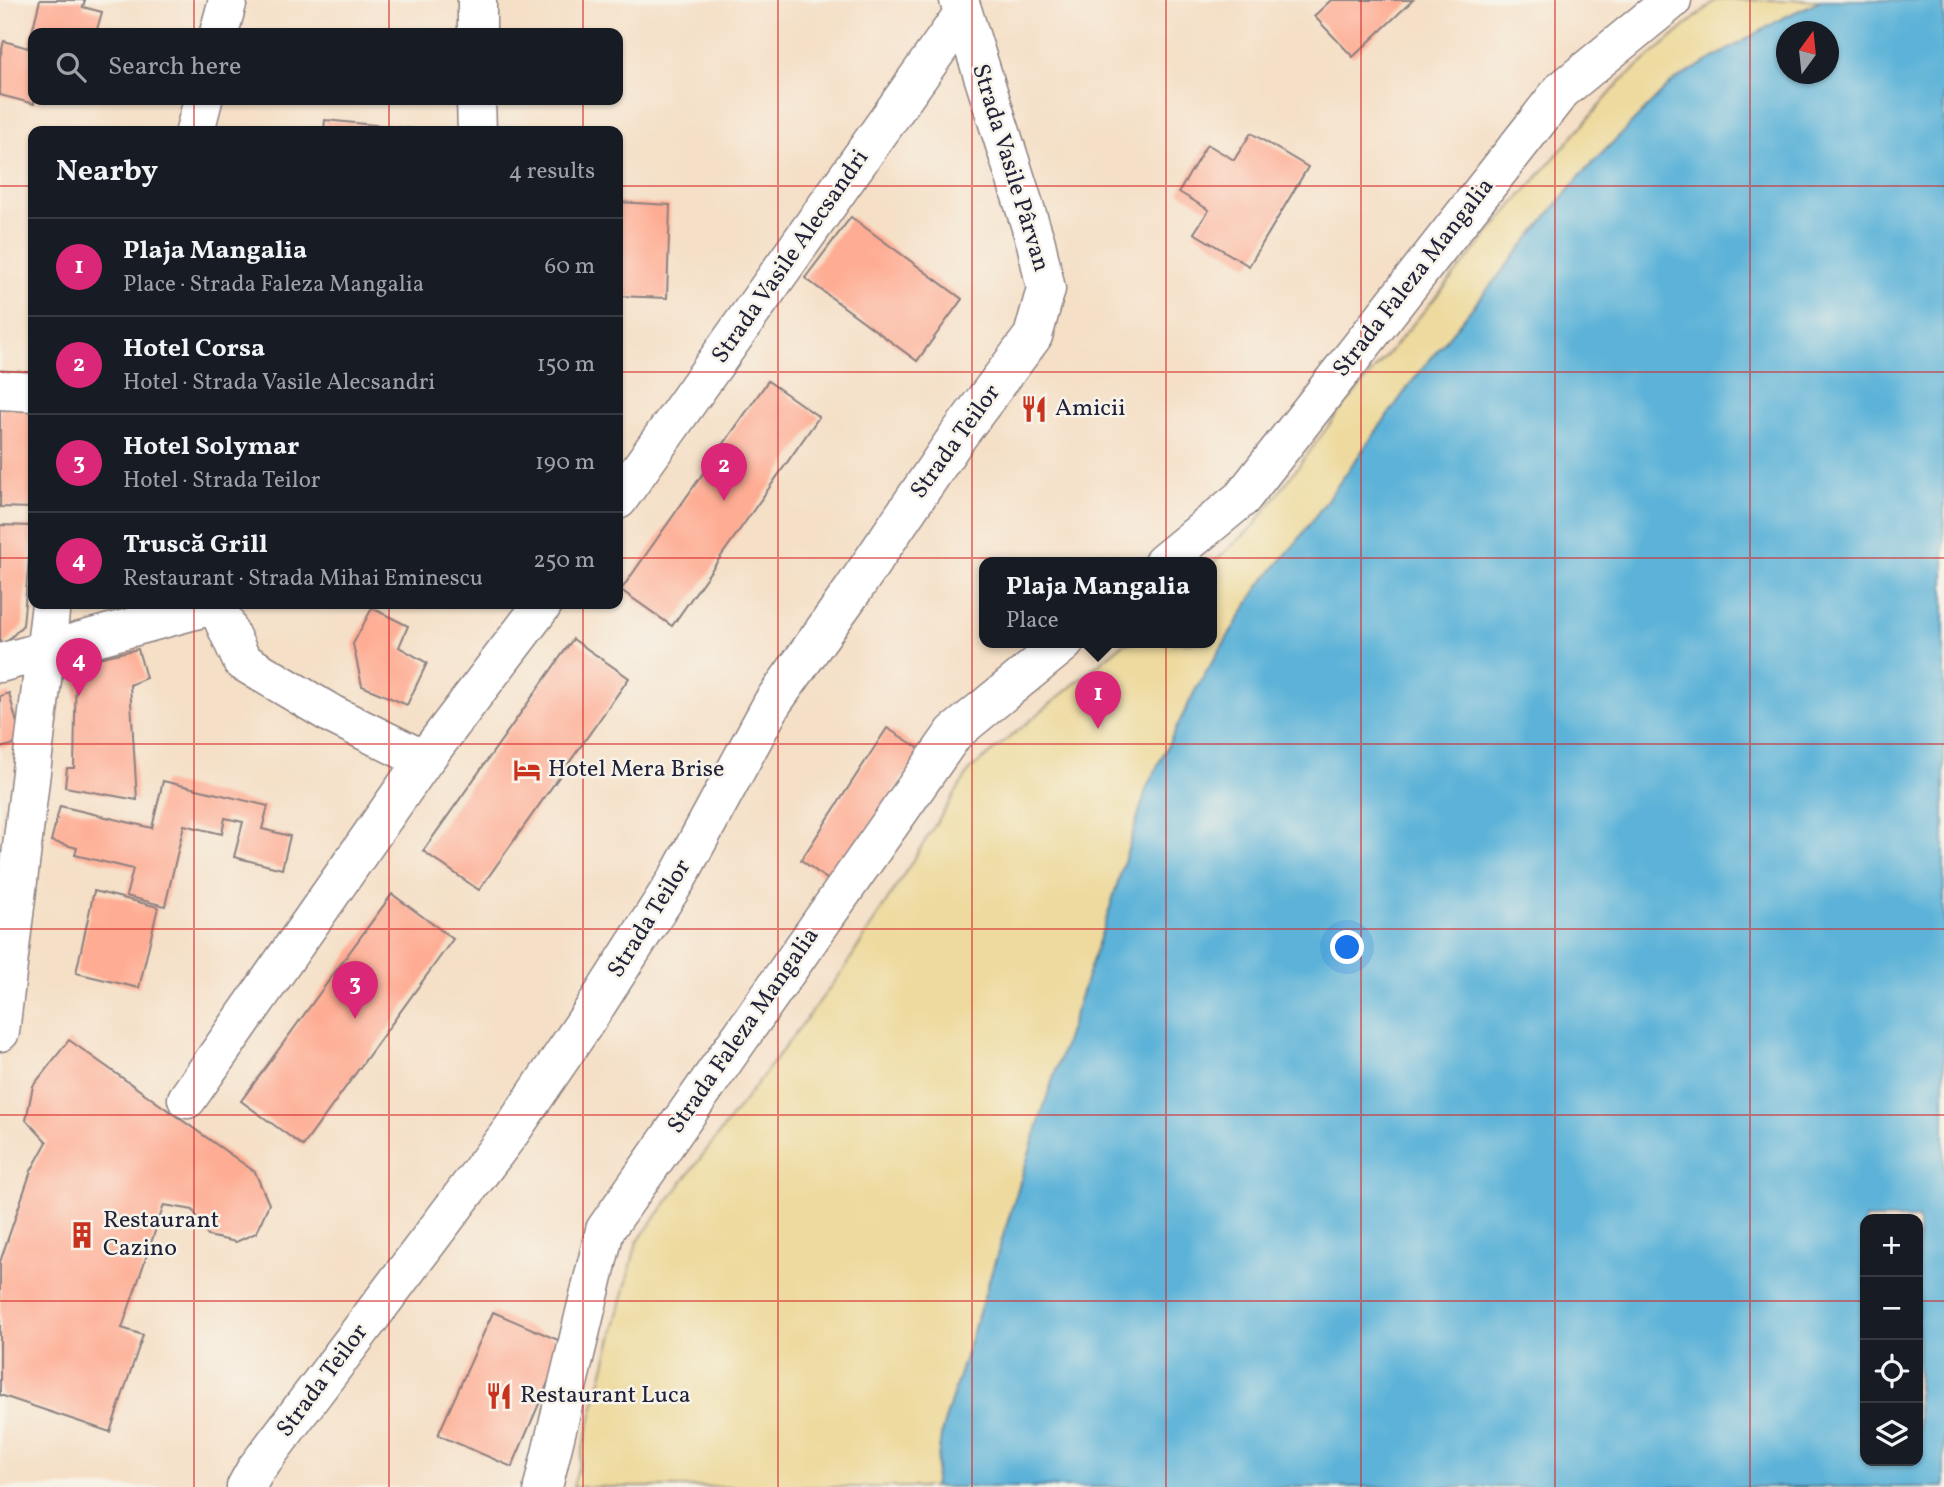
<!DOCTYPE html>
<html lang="en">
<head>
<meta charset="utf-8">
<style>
	body { margin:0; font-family:Vollkorn,serif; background:#242831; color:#f1f3f6 }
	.controls { position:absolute; right:21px; bottom:21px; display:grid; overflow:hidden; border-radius:14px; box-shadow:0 2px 5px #0004 }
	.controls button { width:63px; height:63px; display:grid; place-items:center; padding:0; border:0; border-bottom:2px solid #363941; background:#171b24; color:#f1f3f6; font:35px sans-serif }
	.compass { position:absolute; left:1776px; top:21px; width:63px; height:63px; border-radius:50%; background:#171b24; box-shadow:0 2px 5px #0004; rotate:15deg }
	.you { position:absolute; left:1348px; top:948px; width:24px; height:24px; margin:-18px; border:5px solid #fff; border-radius:50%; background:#1a73e8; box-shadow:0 0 0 10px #1a73e833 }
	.badge { display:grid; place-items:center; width:46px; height:46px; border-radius:50%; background:#db2777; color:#fff; font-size:23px; font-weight:700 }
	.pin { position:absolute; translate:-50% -58px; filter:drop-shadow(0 2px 4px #0008) }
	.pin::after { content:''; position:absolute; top:37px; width:24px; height:21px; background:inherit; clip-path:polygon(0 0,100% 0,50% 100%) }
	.popup { position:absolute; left:979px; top:557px; width:238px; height:91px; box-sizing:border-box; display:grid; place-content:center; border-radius:14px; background:#171b24; filter:drop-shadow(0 2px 5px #0005); font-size:23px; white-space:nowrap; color:#9ea1a6 }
	.popup b { font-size:26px; color:#f1f3f6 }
	.popup::after { content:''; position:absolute; left:50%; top:100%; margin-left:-14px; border:14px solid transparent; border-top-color:#171b24 }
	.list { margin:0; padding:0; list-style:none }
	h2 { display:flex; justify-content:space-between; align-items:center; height:91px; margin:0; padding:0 28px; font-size:30px }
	h2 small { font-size:23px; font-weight:400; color:#9ea1a6 }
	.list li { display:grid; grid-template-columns:46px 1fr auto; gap:21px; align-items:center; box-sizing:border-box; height:98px; padding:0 28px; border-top:2px solid #363941 }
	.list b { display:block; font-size:26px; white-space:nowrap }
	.list p { margin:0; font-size:23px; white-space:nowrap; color:#9ea1a6 }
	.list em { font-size:23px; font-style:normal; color:#9ea1a6 }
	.icon { flex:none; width:38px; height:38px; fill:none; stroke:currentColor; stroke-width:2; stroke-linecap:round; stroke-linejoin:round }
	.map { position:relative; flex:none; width:1944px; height:1487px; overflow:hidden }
	.search { position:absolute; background:#171b24; box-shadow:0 2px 5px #0004; left:28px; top:28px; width:595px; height:77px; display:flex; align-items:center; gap:18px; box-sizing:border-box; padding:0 24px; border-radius:14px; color:#9ea1a6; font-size:26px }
	.panel { position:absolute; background:#171b24; box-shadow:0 2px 5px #0004; left:28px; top:126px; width:595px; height:483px; border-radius:14px }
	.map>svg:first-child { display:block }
	.sand { fill:#eeda9e; stroke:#887e6c; stroke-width:2 }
	.water { fill:#5cb2d8; stroke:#3f6a8a; stroke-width:2; fill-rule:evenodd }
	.building { fill:#feac93 }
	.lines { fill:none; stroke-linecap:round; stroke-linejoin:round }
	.minor-casing { stroke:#8c8080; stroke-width:41 }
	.minor { stroke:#fff; stroke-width:38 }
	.grid { fill:none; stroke:#d62828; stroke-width:2; stroke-opacity:0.55 }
	.labels { text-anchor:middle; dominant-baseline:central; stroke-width:5; stroke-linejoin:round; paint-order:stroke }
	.street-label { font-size:24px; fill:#22223b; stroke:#f7f3e8 }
	.poi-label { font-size:24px; fill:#22223b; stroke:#f7f3e8; text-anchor:start }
</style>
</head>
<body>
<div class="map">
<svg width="1944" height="1487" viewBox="0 0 1944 1487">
	<rect width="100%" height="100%" fill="#f7f3e8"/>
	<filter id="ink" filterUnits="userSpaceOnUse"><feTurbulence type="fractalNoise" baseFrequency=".0143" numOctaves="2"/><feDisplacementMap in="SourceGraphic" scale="14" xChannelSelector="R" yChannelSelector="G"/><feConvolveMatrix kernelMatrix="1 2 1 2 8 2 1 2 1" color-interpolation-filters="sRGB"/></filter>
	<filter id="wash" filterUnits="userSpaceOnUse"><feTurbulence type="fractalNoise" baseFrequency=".00686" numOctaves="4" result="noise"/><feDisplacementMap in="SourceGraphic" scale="28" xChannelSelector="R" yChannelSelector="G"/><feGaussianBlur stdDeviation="1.57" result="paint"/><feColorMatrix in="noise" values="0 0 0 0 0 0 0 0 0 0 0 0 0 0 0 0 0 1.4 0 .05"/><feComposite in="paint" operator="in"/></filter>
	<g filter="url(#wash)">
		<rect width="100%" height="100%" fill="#f5dfc6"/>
		<path class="sand" d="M1716,0H1821L1785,17L1672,82L1581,175L1414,379L1296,543L1259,586L1196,689L1147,787L1109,911L1046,1100L942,1430L934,1487H573L637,1242L844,969L970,770L1124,643H1212V564L1254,526L1338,413L1515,203L1621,81Z"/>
		<path class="water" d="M1821,0H1944V1487H934L942,1430L1046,1100L1109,911L1147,787L1196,689L1259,586L1296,543L1414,379L1581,175L1672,82L1785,17ZM1786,32H1828V74H1786ZM1865,1219H1918V1461H1865Z"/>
		<g id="blocks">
			<path class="building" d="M40,0H85L83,7L102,12L96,33H33L34,104L0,95V57L4,41L28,48Z
				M1331,0H1413L1353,57L1314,16Z
				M325,120L414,129V131H324Z
				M1251,133L1308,167L1249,266L1194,233L1209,210L1179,192L1207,144L1234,160Z
				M618,202L670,205L667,298L618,296Z
				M851,217L962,299L917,361L805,278Z
				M768,381L819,417L672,626L621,590Z
				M0,402L33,403V508L0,507Z
				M0,525L32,526L23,625L6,643L0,645Z
				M372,608L408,626L399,647L427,663L407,705L362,686L353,644Z
				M573,639L629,678L479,890L423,851Z
				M138,649L146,678L130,685L137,800L65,787L67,768H74L76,663Z
				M9,693L22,742L0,748V696Z
				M887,728L922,750L831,882L801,860Z
				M163,781L268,806L262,829L290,836L282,869L234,857L243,822L225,818L222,834L184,825L165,906L126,896L133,869L75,855L77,848L51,841L60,806L152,828Z
				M94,891L158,907L139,988L76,973Z
				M392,894L453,939L303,1146L241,1101Z
				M69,1040L255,1172L269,1204L256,1233L236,1242L208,1236L193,1210L164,1205L122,1328L143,1335L110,1432L0,1395V1262L31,1171L47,1142L26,1120L33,1086Z
				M493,1312L565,1343L512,1467L438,1435Z"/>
		</g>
	</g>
	<g filter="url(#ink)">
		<use href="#blocks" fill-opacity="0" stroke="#8c8080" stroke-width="2"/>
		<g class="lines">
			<defs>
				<path id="minor" d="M219,33L228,0
					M477,33V0
					M476,100L477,131
					M195,131L203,100
					M0,390L33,392
					M618,500L963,14
					M1163,563L1242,498L1561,91L1672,0
					M216,604L242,661L333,715L424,760
					M0,663L217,604
					M0,1032L51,604
					M187,1099L424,760L543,604
					M246,1487L256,1469L512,1130L590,1015L677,879L773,702L853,590L957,437L1033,336L1046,289L1036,243L959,0
					M543,1487L605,1230L954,733L1064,643"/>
			</defs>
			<use href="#minor" class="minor-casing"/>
			<use href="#minor" class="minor"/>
		</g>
	</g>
	<path class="grid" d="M194,0V33M389,0V33M583,0V33M778,0V1487M972,0V1487M1166,0V1487M1361,0V1487M1555,0V1487M1750,0V1487M194,100V131M389,100V131M583,100V131M0,186H33M618,186H1944M0,372H33M618,372H1944M0,558H33M618,558H1944M194,604V1487M389,604V1487M583,604V1487M0,744H1944M0,929H1944M0,1115H1944M0,1301H1865M1918,1301H1944"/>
	<defs>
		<symbol id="restaurant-bare" viewBox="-9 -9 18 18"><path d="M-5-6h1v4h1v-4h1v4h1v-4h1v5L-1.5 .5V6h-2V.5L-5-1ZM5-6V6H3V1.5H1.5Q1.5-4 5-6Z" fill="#c8321e" stroke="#f7f3e8" stroke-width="2.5" paint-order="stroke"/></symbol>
		<symbol id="hotel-bare" viewBox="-9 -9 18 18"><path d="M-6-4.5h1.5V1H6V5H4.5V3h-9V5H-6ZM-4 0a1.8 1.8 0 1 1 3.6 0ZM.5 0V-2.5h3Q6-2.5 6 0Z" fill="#c8321e" stroke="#f7f3e8" stroke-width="2.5" paint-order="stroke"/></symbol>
		<symbol id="building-bare" viewBox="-9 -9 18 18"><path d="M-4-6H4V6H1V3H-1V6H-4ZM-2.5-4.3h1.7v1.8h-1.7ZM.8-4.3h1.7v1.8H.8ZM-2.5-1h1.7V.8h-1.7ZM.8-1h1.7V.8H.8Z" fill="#c8321e" stroke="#f7f3e8" stroke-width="2.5" paint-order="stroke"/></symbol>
	</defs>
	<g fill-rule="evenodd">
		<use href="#restaurant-bare" x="1015" y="390" width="38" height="38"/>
		<use href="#hotel-bare" x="508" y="751" width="38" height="38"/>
		<use href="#building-bare" x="63" y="1216" width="38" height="38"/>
		<use href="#restaurant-bare" x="480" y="1377" width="38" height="38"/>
	</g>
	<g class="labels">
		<g class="street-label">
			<text transform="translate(1010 168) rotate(73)">Strada Vasile Pârvan</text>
			<text transform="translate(791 257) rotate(-55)">Strada Vasile Alecsandri</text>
			<text transform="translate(1414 278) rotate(-52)">Strada Faleza Mangalia</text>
			<text transform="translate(956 442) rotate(-54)">Strada Teilor</text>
			<text transform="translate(650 919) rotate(-58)">Strada Teilor</text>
			<text transform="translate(744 1031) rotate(-55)">Strada Faleza Mangalia</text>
			<text transform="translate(323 1381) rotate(-53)">Strada Teilor</text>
		</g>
		<g class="poi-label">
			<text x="1055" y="409">Amicii</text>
			<text x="548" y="770">Hotel Mera Brise</text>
			<text x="103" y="1221">Restaurant<tspan x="103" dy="28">Cazino</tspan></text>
			<text x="520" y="1396">Restaurant Luca</text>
		</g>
	</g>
</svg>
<div class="controls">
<button>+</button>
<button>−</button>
<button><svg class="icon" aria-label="locate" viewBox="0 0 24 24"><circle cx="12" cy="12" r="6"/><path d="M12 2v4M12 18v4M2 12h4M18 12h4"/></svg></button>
<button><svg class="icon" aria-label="layers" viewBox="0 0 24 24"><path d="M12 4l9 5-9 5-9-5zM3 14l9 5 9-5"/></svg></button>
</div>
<svg class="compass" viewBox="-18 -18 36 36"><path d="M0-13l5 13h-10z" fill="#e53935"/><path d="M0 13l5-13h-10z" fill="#9ea1a6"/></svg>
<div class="you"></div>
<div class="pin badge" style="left:1098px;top:729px">1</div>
<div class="popup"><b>Plaja Mangalia</b>Place</div>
<div class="pin badge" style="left:724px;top:501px">2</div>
<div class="pin badge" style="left:355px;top:1019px">3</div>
<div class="pin badge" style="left:79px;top:696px">4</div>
<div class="search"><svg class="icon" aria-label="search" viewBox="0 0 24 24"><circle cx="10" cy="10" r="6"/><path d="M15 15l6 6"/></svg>Search here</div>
<section class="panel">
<h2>Nearby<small>4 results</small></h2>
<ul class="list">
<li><span class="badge">1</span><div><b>Plaja Mangalia</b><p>Place · Strada Faleza Mangalia</p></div><em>60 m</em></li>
<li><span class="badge">2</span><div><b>Hotel Corsa</b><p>Hotel · Strada Vasile Alecsandri</p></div><em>150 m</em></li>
<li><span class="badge">3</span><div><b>Hotel Solymar</b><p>Hotel · Strada Teilor</p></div><em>190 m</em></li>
<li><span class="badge">4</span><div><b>Truscă Grill</b><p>Restaurant · Strada Mihai Eminescu</p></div><em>250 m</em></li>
</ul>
</section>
</div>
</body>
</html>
